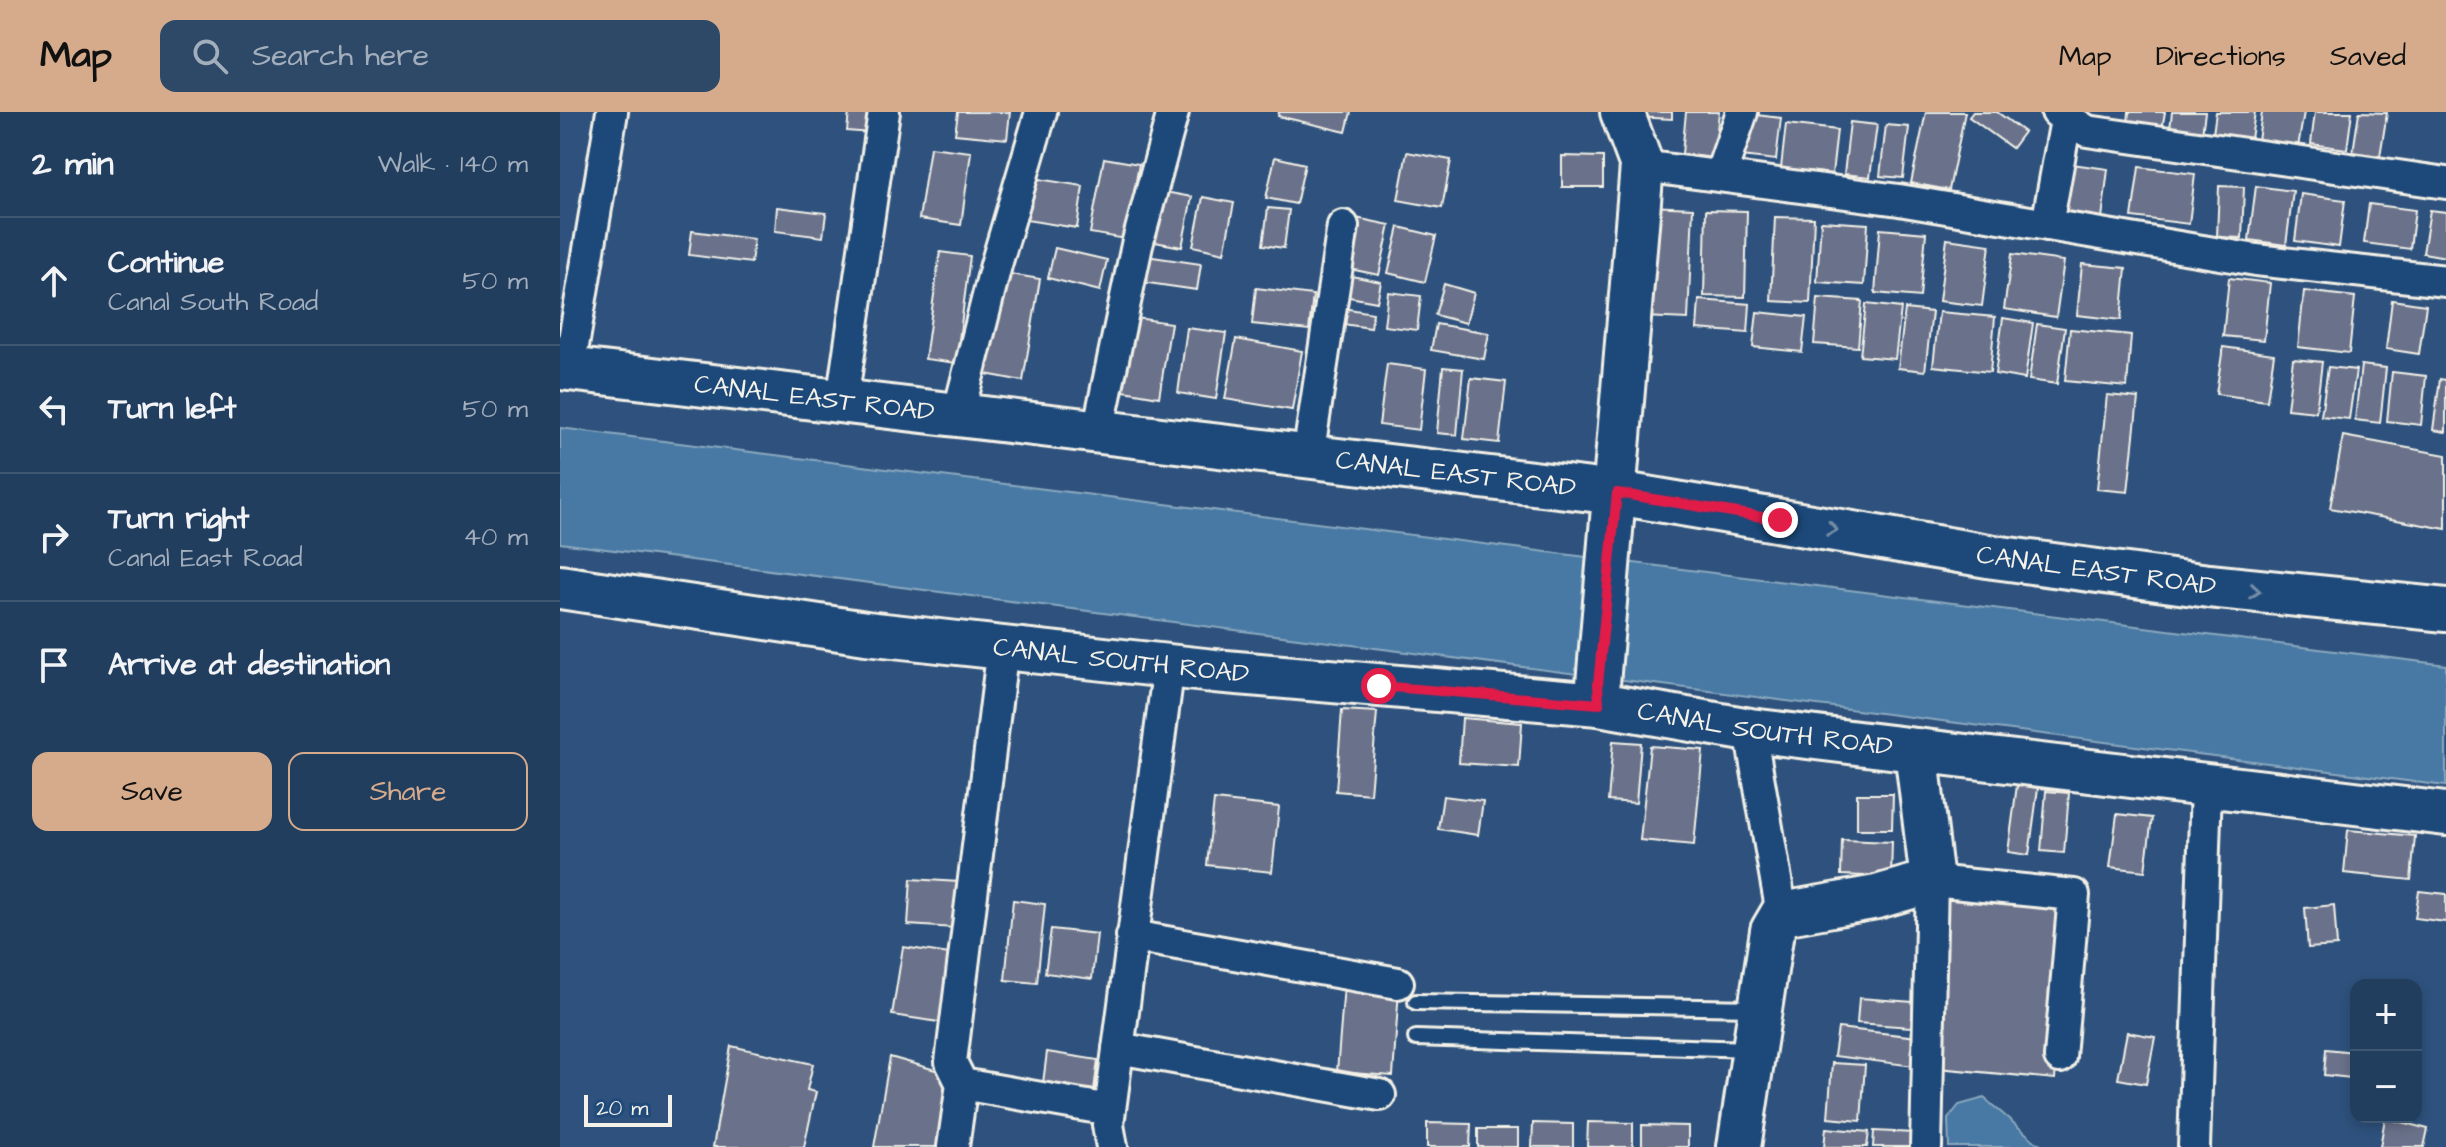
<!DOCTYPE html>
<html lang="en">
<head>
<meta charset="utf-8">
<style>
	body { margin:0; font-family:"Architects Daughter",sans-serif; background:#2e4967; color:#f1f3f6 }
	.controls { position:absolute; right:24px; bottom:24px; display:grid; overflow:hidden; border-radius:16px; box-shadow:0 4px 12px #0003 }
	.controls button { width:72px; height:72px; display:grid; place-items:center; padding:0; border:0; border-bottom:2px solid #3f5773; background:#223e5e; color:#f1f3f6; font:40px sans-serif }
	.scale { position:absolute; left:24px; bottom:20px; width:88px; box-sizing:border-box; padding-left:8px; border:4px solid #f4f1e8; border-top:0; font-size:22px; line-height:28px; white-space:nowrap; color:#f4f1e8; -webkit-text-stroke:6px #1f4a7a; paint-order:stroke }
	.stop { position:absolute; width:24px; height:24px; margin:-18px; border:6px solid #e11d48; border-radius:50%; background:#fff }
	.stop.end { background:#e11d48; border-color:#fff; box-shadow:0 2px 8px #0008 }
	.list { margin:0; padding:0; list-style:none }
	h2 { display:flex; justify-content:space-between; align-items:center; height:104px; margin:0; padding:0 32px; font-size:34px }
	h2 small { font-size:26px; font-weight:400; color:#a2aebc }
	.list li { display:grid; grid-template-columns:52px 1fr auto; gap:24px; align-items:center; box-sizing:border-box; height:128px; padding:0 32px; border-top:2px solid #3f5773 }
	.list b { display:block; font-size:30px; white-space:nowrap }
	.list p { margin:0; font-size:26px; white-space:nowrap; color:#a2aebc }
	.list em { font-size:26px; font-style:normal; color:#a2aebc }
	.actions { display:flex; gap:16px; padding:24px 32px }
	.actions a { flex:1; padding:18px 0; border:2px solid #d6ab8b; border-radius:16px; text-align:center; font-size:28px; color:#d6ab8b }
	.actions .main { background:#d6ab8b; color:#111 }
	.icon { flex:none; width:44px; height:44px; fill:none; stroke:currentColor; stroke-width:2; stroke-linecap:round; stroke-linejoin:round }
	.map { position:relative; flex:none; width:1886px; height:1035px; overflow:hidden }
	header { display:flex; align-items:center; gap:48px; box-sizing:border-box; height:112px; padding:0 40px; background:#d6ab8b; color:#111 }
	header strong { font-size:38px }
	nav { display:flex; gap:44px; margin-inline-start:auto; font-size:28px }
	.search { width:560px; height:72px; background:#2e4967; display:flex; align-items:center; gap:20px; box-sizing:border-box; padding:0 28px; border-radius:16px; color:#a2aebc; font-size:30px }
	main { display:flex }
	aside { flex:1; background:#223e5e }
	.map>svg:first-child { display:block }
	.water { fill:#4779a4; stroke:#8ca9bf; stroke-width:2 }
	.building { fill:#6a728b; stroke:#f4f1e8; stroke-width:2 }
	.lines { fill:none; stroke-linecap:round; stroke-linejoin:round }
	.lane-casing { stroke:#f4f1e8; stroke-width:20 }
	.street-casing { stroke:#f4f1e8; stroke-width:36 }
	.secondary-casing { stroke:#f4f1e8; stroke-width:48 }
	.lane { stroke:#1f4a7a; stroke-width:14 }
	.street { stroke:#1f4a7a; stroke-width:30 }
	.secondary { stroke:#1f4a7a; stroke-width:42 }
	.oneway { stroke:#748da6 }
	.route { stroke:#e11d48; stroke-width:10 }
	.labels { text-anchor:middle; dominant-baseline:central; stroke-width:7; stroke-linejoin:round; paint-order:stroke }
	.street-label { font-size:26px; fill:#f4f1e8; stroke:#1f4a7a }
</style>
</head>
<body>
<header>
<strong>Map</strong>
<div class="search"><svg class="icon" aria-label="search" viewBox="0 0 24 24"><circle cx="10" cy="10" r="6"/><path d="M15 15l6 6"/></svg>Search here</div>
<nav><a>Map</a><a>Directions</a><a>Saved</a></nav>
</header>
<main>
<aside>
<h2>2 min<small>Walk · 140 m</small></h2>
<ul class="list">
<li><svg class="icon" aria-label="ahead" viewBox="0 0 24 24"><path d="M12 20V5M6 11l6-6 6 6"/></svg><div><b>Continue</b><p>Canal South Road</p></div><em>50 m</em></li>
<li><svg class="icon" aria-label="left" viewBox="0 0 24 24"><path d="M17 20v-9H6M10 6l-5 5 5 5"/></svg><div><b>Turn left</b></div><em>50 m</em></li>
<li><svg class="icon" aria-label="right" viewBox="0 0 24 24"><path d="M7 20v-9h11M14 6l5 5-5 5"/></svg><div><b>Turn right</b><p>Canal East Road</p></div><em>40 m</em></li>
<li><svg class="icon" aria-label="arrive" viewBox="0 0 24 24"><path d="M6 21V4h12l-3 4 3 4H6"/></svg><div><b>Arrive at destination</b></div></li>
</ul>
<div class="actions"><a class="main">Save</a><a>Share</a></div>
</aside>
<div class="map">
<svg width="1886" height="1035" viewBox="0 0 1886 1035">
	<rect width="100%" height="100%" fill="#2e527d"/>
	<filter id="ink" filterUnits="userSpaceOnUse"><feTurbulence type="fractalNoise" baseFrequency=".0125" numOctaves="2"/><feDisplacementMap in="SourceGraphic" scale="16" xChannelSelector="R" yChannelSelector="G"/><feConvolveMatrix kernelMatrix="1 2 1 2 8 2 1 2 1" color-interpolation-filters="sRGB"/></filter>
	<g filter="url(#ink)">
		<path class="water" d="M0,316L1886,553V674L0,431Z
			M1424,986L1476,1030L1488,1035H1389L1388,1007L1399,993Z"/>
		<path class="building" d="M289,0H313L311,21L287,19Z
			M398,0H450L447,27L395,22Z
			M719,0H791L786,20L718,4Z
			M1075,0H1112V7L1075,5Z
			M1126,0H1159L1154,46L1122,42Z
			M1366,0H1405L1389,78L1351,71Z
			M1413,0H1437L1464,20L1452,36L1409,5Z
			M1569,0H1605L1602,17L1568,12Z
			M1612,0H1645L1642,22L1610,17Z
			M1656,0H1695L1691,27L1653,22Z
			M1702,0H1744L1738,35L1698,29Z
			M1755,0H1792L1787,37L1751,32Z
			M1799,0L1827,1L1820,44L1793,40Z
			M1187,2L1221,6L1216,48L1182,44Z
			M1290,10L1317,13L1310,65L1284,62Z
			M1226,12L1277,18L1272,62L1221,56Z
			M1326,13L1349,15L1343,66L1320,64Z
			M370,35L411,40L401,113L359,107Z
			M847,40L891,48L882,96L838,88Z
			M1002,44L1043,45V75H1002Z
			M715,45L745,52L736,92L706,86Z
			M544,46L579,52L566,127L530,121Z
			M1505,51L1548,57L1542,106L1498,99Z
			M1579,55L1635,62L1629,112L1572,105Z
			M472,66L523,74L517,116L466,108Z
			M1659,74L1684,75L1682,126L1657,125Z
			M1696,74L1733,79L1726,133L1689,128Z
			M594,78L632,85L622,135L584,128Z
			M1741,82L1785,88L1779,135L1735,129Z
			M643,85L674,91L664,141L633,134Z
			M1809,92L1855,98L1850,137L1804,131Z
			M1088,94L1133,96L1128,207L1083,205Z
			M217,95L266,101L263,125L215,119Z
			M708,96L729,98L724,136L703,133Z
			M1146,98L1187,99L1185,185L1144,184Z
			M1870,98L1886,100V145L1863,141Z
			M1215,105L1254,106L1250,191L1211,189Z
			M796,106L830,113L819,163L785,156Z
			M1261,109L1308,112L1304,173L1257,170Z
			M839,115L876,124L865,170L828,161Z
			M1320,117L1366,121L1360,185L1315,181Z
			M132,119L194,127L191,151L129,143Z
			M1387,127L1430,133L1422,194L1379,189Z
			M495,136L547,148L540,179L488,166Z
			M380,140L410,144L396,251L365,247Z
			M1452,142L1504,149L1496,205L1444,197Z
			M579,143L641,152L637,178L574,169Z
			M1522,152L1566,156L1561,208L1517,203Z
			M438,160L480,167L463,269L420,261Z
			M782,162L821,170L817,190L778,183Z
			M1669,166L1710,171L1704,228L1663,224Z
			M884,172L914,181L906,211L875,203Z
			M696,176L753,183L749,218L692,212Z
			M1744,179L1795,185L1789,241L1738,235Z
			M828,180L861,184L857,218L824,214Z
			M1258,186L1302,189L1298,235L1254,232Z
			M1139,188L1190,192L1188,221L1137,217Z
			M1832,188L1866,193L1859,242L1826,237Z
			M1306,192L1341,196L1335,247L1300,244Z
			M777,195L813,201L811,216L775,211Z
			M1345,197L1372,200L1365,259L1338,256Z
			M1197,200L1246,205L1242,240L1193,235Z
			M1379,200L1435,205L1430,260L1373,254Z
			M569,205L611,211L599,285L558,278Z
			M1443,206L1473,211L1465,267L1435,262Z
			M876,212L929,221L924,247L871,238Z
			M1477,212L1505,216L1497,272L1469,268Z
			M627,216L666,221L656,287L618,281Z
			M1510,217L1571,223L1567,275L1505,269Z
			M676,227L742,239L732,298L665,287Z
			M1663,235L1714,242L1707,289L1656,282Z
			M1733,247L1762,250L1756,300L1727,297Z
			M827,252L866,257L859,318L819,313Z
			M1801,253L1826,256L1820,311L1795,308Z
			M883,255L903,257L897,323L877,321Z
			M1768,255L1796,258L1789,307L1761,304Z
			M1832,260L1866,264L1861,313L1827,309Z
			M911,266L946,270L939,331L904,327Z
			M1880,267L1886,268V320L1873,318Z
			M1547,283L1578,286L1568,380L1537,377Z
			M1783,324L1886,343V417L1770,396Z
			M782,598L817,600L810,682L776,679Z
			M902,606L962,611L959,655L899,651Z
			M1053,629L1081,631L1076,691L1048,689Z
			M1090,634L1143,638L1134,733L1080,728Z
			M1457,673L1478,676L1469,743L1448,740Z
			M1486,679L1509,681L1504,741L1481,739Z
			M1297,682H1333L1332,717H1297Z
			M883,684L923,689L918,723L878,717Z
			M654,688L719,695L712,760L647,753Z
			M1557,702L1592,706L1585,759L1550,755Z
			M1788,718L1855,724L1851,768L1784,761Z
			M1282,728L1332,730L1331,765L1281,763Z
			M351,767L399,770L395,816L348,813Z
			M1376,779L1512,787L1495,967L1367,955Z
			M1859,779L1886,782V810L1855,806Z
			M453,788L485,792L477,871L445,868Z
			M1774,793L1777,834L1748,836L1745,796Z
			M491,817L537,822L532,867L485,861Z
			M343,835L390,842L379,910L332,903Z
			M784,873L839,877L833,964L777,960Z
			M1299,886L1353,890L1351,915L1297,911Z
			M1278,916L1357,925L1354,954L1274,944Z
			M1567,920L1595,925L1586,972L1558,967Z
			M171,934L253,952L247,978L256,980L244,1035H153Z
			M1766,937L1794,940L1791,966L1764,963Z
			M487,940L538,948L534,978L483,971Z
			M330,945L386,961L378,1035H314Z
			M1272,951L1305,953L1301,1009L1268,1006Z
			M1825,1006L1868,1017L1864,1035H1820Z
			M1028,1010L1073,1011V1035H1027Z
			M867,1011L911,1012L910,1035H867Z
			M973,1011L1013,1012V1035H972Z
			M1082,1013L1128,1014V1035H1082Z
			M1266,1016L1309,1020L1307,1035H1264Z
			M918,1017H958V1035H918Z
			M1314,1019L1354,1021L1353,1035H1313Z"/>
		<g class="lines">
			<defs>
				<path id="lane" d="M856,890L1196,896
					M856,926L1190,937"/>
				<path id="street" d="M1497,0L1527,19L1886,71
					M1082,54L1339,88L1696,148L1886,169
					M1160,64L1182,0
					M1487,113L1506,8
					M9,258L52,0
					M282,289L324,0
					M398,303L436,153L481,0
					M538,319L577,133L613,0
					M748,345L783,114
					M1190,618L1222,802
					M572,824L838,871
					M558,936L820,983
					M402,972L550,998
					M393,1035L402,972L391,950L443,535
					M552,1035L548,1013L609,553
					M1366,1035L1372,769L1514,783L1500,945
					M1634,1035L1646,675"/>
				<g id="secondary">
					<path id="s1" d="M0,256L1057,381L1434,445L1649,474L1886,498"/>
					<path id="s2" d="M0,475L306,521L654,559L1039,592L1190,618L1886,702"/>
					<path d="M1039,592L1038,572L1082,54L1062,0"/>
					<path d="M1179,1035L1212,819L1222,802L1317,785L1372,769L1356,638"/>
				</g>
			</defs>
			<use href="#lane" class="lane-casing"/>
			<use href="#street" class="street-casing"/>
			<use href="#secondary" class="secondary-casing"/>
			<use href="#lane" class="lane"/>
			<use href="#street" class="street"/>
			<use href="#secondary" class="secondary"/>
		</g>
		<defs><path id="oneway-chevron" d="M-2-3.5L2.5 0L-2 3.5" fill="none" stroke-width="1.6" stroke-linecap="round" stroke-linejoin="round" transform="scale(2)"/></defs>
		<g class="oneway">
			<use href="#oneway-chevron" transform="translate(1272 417) rotate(10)"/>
			<use href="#oneway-chevron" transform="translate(1695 479) rotate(6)"/>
		</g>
	</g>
	<g class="lines" filter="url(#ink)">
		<path class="route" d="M819,574L1039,592L1038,572L1057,381L1220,408"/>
	</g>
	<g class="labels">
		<g class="street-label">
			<text stroke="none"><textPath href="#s1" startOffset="256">CANAL EAST ROAD</textPath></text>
			<text stroke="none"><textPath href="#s1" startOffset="902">CANAL EAST ROAD</textPath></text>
			<text stroke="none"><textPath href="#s1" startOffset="1550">CANAL EAST ROAD</textPath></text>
			<text stroke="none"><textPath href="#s2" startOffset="566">CANAL SOUTH ROAD</textPath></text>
			<text stroke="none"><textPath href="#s2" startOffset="1214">CANAL SOUTH ROAD</textPath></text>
		</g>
	</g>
</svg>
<div class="controls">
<button>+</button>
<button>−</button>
</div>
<div class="scale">20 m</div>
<div class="stop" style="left:819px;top:574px"></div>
<div class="stop end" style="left:1220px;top:408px"></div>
</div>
</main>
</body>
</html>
